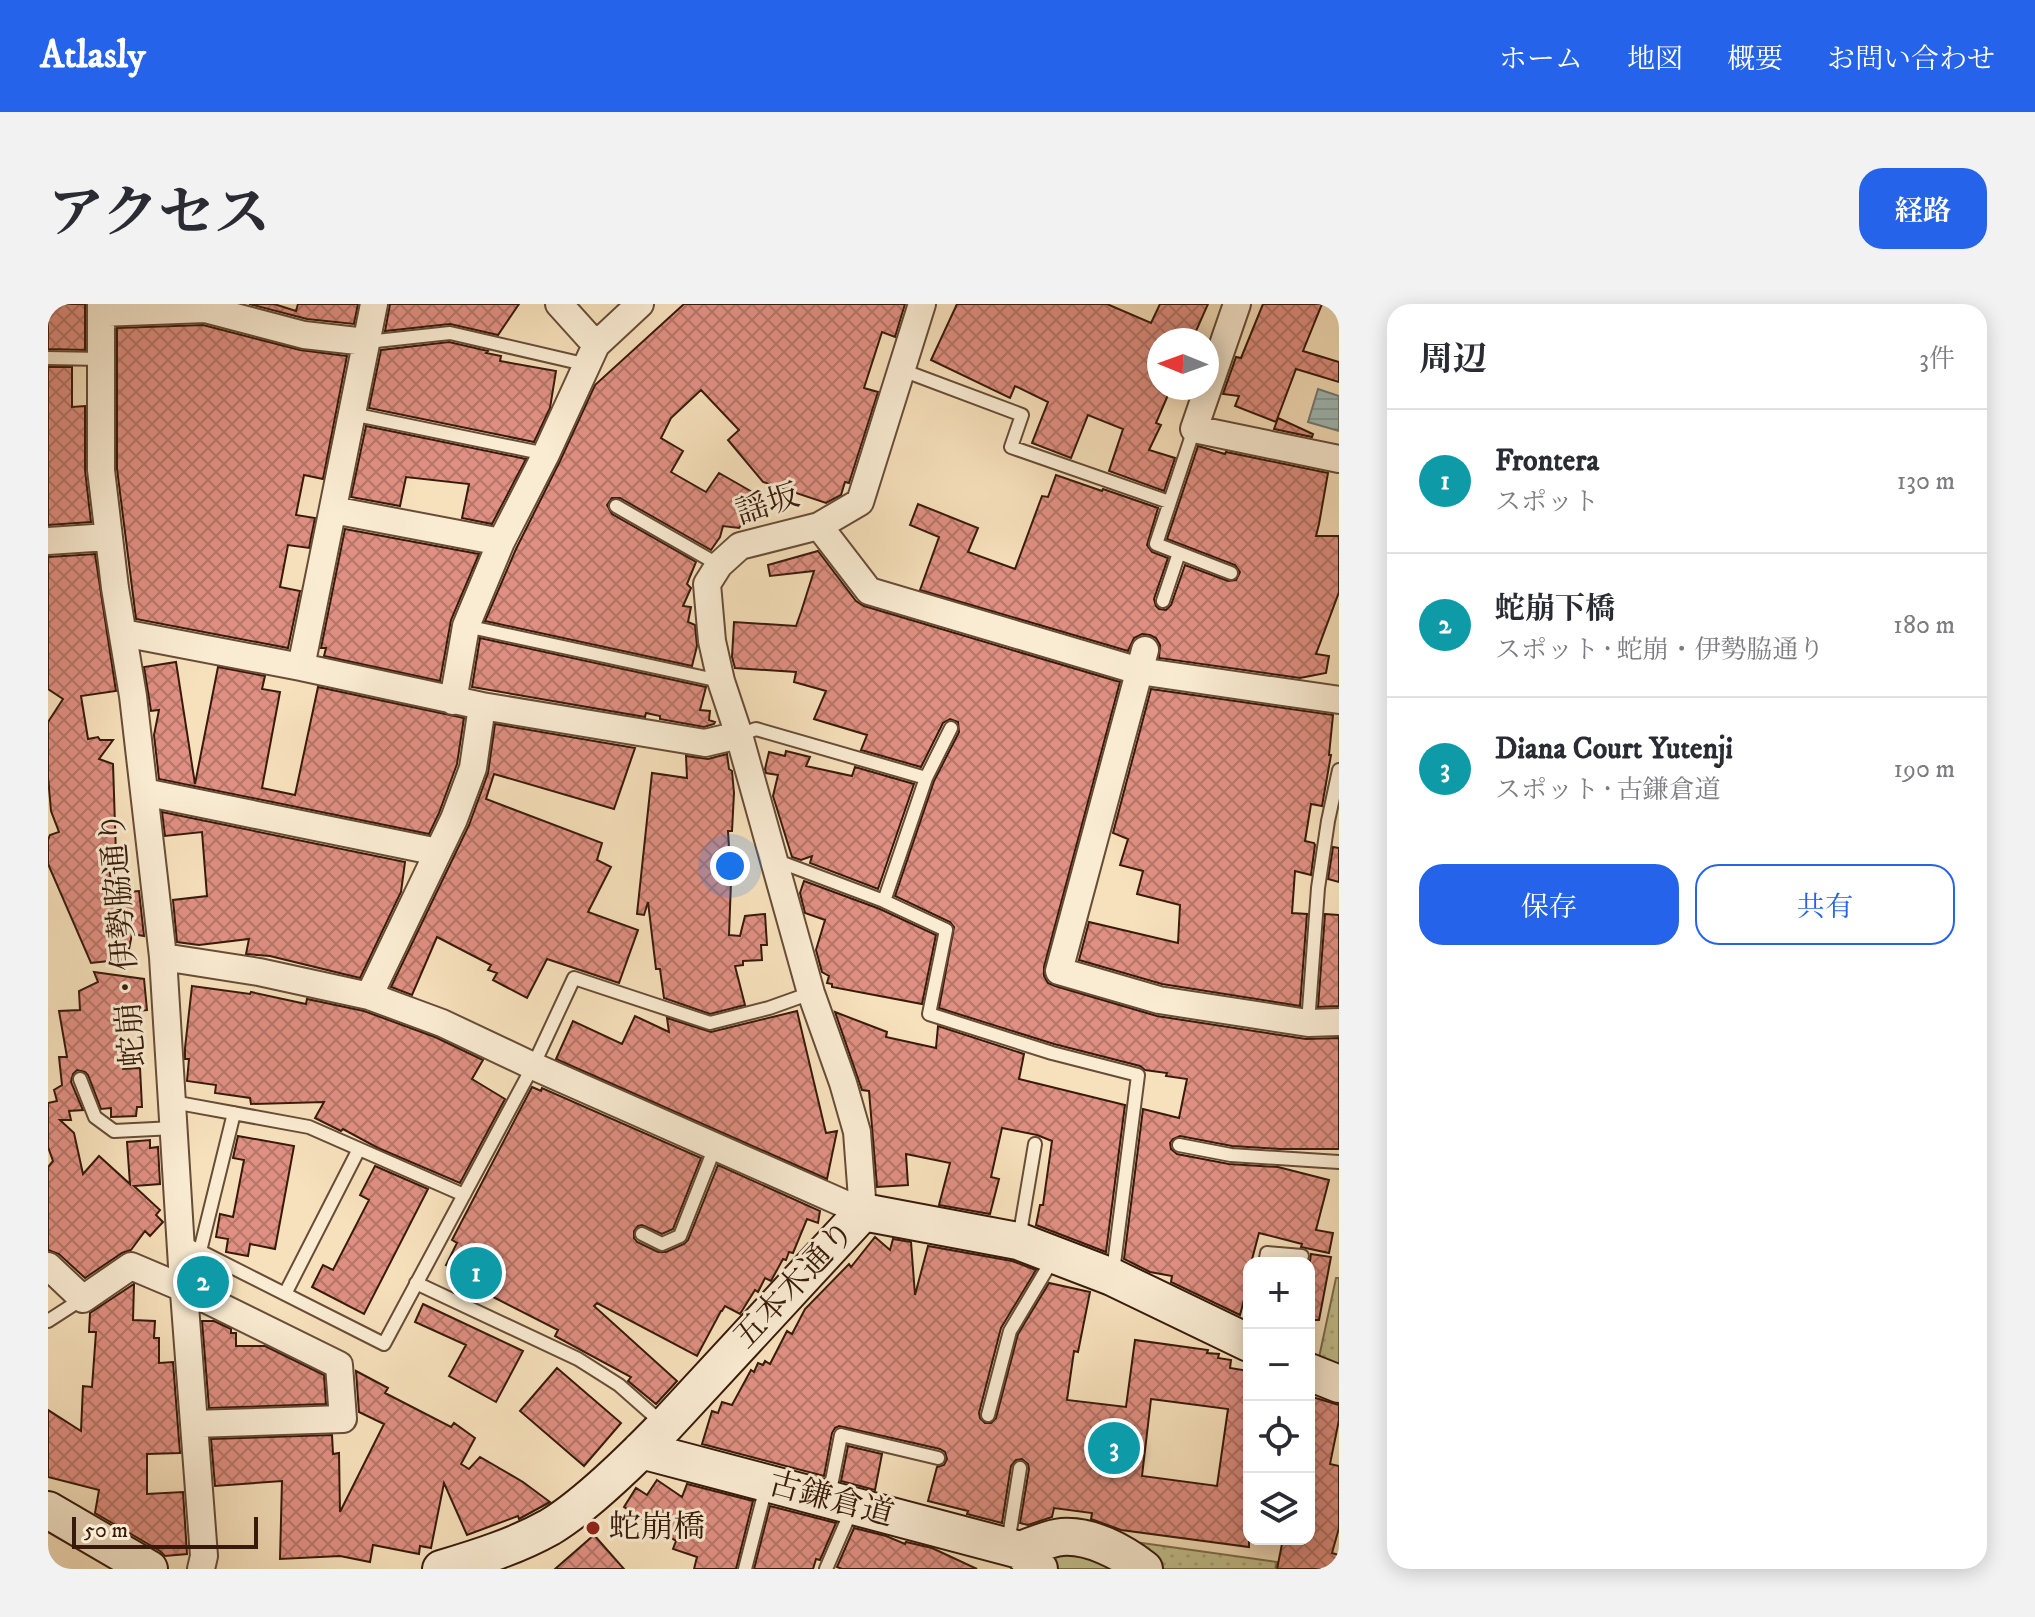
<!DOCTYPE html>
<html lang="ja">
<head>
<meta charset="utf-8">
<style>
	body { margin:0; font-family:"IM FELL DW Pica","Noto Serif JP",serif; background:#f2f2f3; color:#2b2b33 }
	.controls { position:absolute; right:24px; bottom:24px; display:grid; overflow:hidden; border-radius:16px; box-shadow:0 4px 20px #0003 }
	.controls button { width:72px; height:72px; display:grid; place-items:center; padding:0; border:0; border-bottom:2px solid #e1e1e2; background:#fff; color:#2b2b33; font:40px sans-serif }
	.compass { position:absolute; left:1099px; top:24px; width:72px; height:72px; border-radius:50%; background:#fff; box-shadow:0 4px 20px #0003; rotate:271deg }
	.scale { position:absolute; left:24px; bottom:20px; width:186px; box-sizing:border-box; padding-left:8px; border:4px solid #371a0b; border-top:0; font-size:22px; line-height:28px; white-space:nowrap; color:#371a0b; -webkit-text-stroke:6px #faecd3; paint-order:stroke }
	.you { position:absolute; left:682px; top:562px; width:28px; height:28px; margin:-20px; border:6px solid #fff; border-radius:50%; background:#1a73e8; box-shadow:0 0 0 12px #1a73e833 }
	.badge { display:grid; place-items:center; width:52px; height:52px; border-radius:50%; background:#2563eb; color:#fff; font-size:26px; font-weight:700 }
	.pin { position:absolute; translate:-50% -50%; border:4px solid #fff; box-shadow:0 2px 8px #0006 }
	.list { margin:0; padding:0; list-style:none }
	h2 { display:flex; justify-content:space-between; align-items:center; height:104px; margin:0; padding:0 32px; font-size:34px }
	h2 small { font-size:26px; font-weight:400; color:#7c7c81 }
	.list li { display:grid; grid-template-columns:52px 1fr auto; gap:24px; align-items:center; box-sizing:border-box; height:144px; padding:0 32px; border-top:2px solid #e1e1e2 }
	.list b { display:block; font-size:30px; white-space:nowrap }
	.list p { margin:0; font-size:26px; white-space:nowrap; color:#7c7c81 }
	.list em { font-size:26px; font-style:normal; color:#7c7c81 }
	.actions { display:flex; gap:16px; padding:24px 32px }
	.actions a { flex:1; padding:18px 0; border:2px solid #2563eb; border-radius:24px; text-align:center; font-size:28px; color:#2563eb }
	.actions .main { background:#2563eb; color:#fff }
	.icon { flex:none; width:44px; height:44px; fill:none; stroke:currentColor; stroke-width:2; stroke-linecap:round; stroke-linejoin:round }
	.map { position:relative; flex:none; width:1291px; height:1265px; overflow:hidden; border-radius:24px }
	header { display:flex; align-items:center; gap:48px; box-sizing:border-box; height:112px; padding:0 40px; background:#2563eb; color:#fff }
	header strong { font-size:38px }
	nav { display:flex; gap:44px; margin-inline-start:auto; font-size:28px }
	.intro { display:flex; align-items:center; justify-content:space-between; box-sizing:border-box; height:192px; padding:0 48px }
	h1 { margin:0; font-size:56px }
	.button { padding:20px 36px; border-radius:24px; background:#2563eb; color:#fff; font-size:28px; font-weight:700 }
	main { display:flex; gap:48px; padding:0 48px }
	aside { flex:1; background:#fff; border-radius:24px; box-shadow:0 4px 20px #0003 }
	.map>svg:first-child { display:block }
	.green { fill:#c3c18d; stroke:#7d6e4c; stroke-width:2 }
	.park { fill:url(#park-dots); stroke:#7d6e4c; stroke-width:2 }
	.water { fill:url(#water-rules); stroke:#757b73; stroke-width:2 }
	.building { fill:url(#building-cross-hatch); stroke:#371a0b; stroke-width:2; fill-rule:evenodd }
	.lines { fill:none; stroke-linecap:round; stroke-linejoin:round }
	.lane-casing { stroke:#674c37; stroke-width:16 }
	.street-casing { stroke:#674c37; stroke-width:30 }
	.secondary-casing { stroke:#371a0b; stroke-width:40 }
	.lane { stroke:#faecd3; stroke-width:12 }
	.street { stroke:#faecd3; stroke-width:26 }
	.secondary { stroke:#faecd3; stroke-width:36 }
	.poi-dot { fill:#8f2418; stroke:#faecd3; stroke-width:3 }
	.labels { text-anchor:middle; dominant-baseline:central; stroke-width:6; stroke-linejoin:round; paint-order:stroke }
	.street-label { font-size:32px; fill:#371a0b; stroke:#faecd3 }
	.poi-label { font-size:32px; fill:#371a0b; stroke:#faecd3; text-anchor:start }
</style>
</head>
<body>
<header>
<strong>Atlasly</strong>
<nav><a>ホーム</a><a>地図</a><a>概要</a><a>お問い合わせ</a></nav>
</header>
<div class="intro"><h1>アクセス</h1><a class="button">経路</a></div>
<main>
<div class="map">
<svg width="1291" height="1265" viewBox="0 0 1291 1265">
	<defs>
		<pattern id="park-dots" width="8" height="8" patternUnits="userSpaceOnUse" patternTransform="scale(2)"><rect width="8" height="8" fill="#c3c18d"/><path d="M2 2h.1M6 6h.1" fill="none" stroke="#a8a578" stroke-width="1.8" stroke-linecap="round"/></pattern>
		<pattern id="water-rules" width="6" height="5" patternUnits="userSpaceOnUse" patternTransform="scale(2)"><rect width="6" height="5" fill="#9fbbb9"/><path d="M0 2.5h6" fill="none" stroke="#8aa09e"/></pattern>
		<pattern id="building-cross-hatch" width="8" height="8" patternUnits="userSpaceOnUse" patternTransform="scale(2)"><rect width="8" height="8" fill="#e09082"/><path d="M0 0l8 8M0 8l8-8" fill="none" stroke="#b67569"/></pattern>
	</defs>
	<rect width="100%" height="100%" fill="#f7e1bc"/>
	<filter id="stains"><feTurbulence type="fractalNoise" baseFrequency=".0025" numOctaves="4"/><feColorMatrix values="0 0 0 0 .2 0 0 0 0 .09 0 0 0 0 .02 0 0 0 .5 -.17"/></filter>
	<radialGradient id="worn" r=".72"><stop offset=".6" stop-color="#630" stop-opacity="0"/><stop offset="1" stop-color="#630" stop-opacity=".3"/></radialGradient>
	<path class="green" d="M1013,1246L1077,1265H1009L1003,1254Z"/>
	<path class="park" d="M1288,974H1291V1066L1270,1058Z
		M1094,1239L1229,1258L1227,1265H1114Z"/>
	<path class="water" d="M1270,85L1291,92V127L1260,118Z"/>
	<path class="building" d="M0,0H37V46L0,45Z
		M201,0H226L248,7L250,0H310L306,20L259,15Z
		M342,0H471L450,31L402,20L337,27Z
		M636,0H857L847,33L834,28L816,84L830,88L801,179L797,178L793,191L778,199L715,178L680,136L691,126L653,86L623,114L613,134L635,147L623,168L658,188L671,169L713,193L691,224L675,222L672,233L663,246L572,194H564L559,201L564,210L648,258L639,280L643,284L635,302L643,303L640,318L647,321L649,342L644,362L437,317L468,245L512,157L547,81Z
		M909,0H1059L1103,19L1112,0H1160L1144,36H1111V84H1123L1108,119L1113,121L1101,146L1127,154L1116,187L1061,167L1075,125L1040,111L1023,154L984,139L1000,98L967,82L962,94L883,56Z
		M1215,0H1274L1255,47L1291,58V78L1248,65L1228,118L1187,102L1191,92L1175,90L1188,53L1193,54Z
		M155,21L252,46L299,52L275,175L256,171L248,211L267,214L261,244L240,241L232,283L252,287L240,344L88,315L69,165V24Z
		M401,38L440,47L438,49L453,52L452,57L508,67L502,104L486,138L321,104L333,46Z
		M0,63H24V103L37,102V166L43,218L0,221Z
		M1230,114L1265,130L1264,133L1226,125Z
		M318,122L478,155L444,220L414,214L421,180L358,173L352,202L303,193Z
		M1150,142L1177,150L1178,148L1280,169L1271,220L1268,232H1291V288L1268,350L1281,352L1278,369L1252,374L1111,354L1112,341L1108,334L1102,331L1094,330L1086,334L1080,347L872,286L891,233L862,221L870,200L930,224L920,248L967,265L994,192L1000,193L1008,171L1054,187L1055,185L1110,204L1099,241L1104,248L1120,254L1106,295L1108,302L1111,305L1118,306L1123,301L1137,261L1180,277L1188,276L1192,268L1187,261L1119,235Z
		M297,225L431,250L403,316L392,377L276,352L278,344H273Z
		M770,247L808,297L816,302L1072,378L996,663V672L1000,679L1007,682L1109,712L1258,735L1291,734V845H1232L1184,842L1132,832L1125,835L1122,839L1123,845L1129,850L1181,860L1230,863L1281,876L1268,926L1285,929L1281,949L1253,943L1254,940L1211,929L1203,959H1201V977L1192,1011L1123,978L1124,972L1102,968L1076,955L1095,805L1131,814L1139,775L1118,772L1119,769L1097,766L1092,762L1006,740L891,704L906,623L902,618L847,592L886,477L911,428L910,418L902,415L895,419L873,463L813,446L819,431L766,415L778,387L746,378L748,368L687,364L684,353L686,318L748,322L753,308L766,267L722,272L720,261Z
		M47,250L68,387L33,392L40,435L50,433L52,436H65L51,455L65,460L68,551L59,552L65,589L91,587L96,632L84,630L79,655L43,659L0,560V536L2,531L11,528L3,507L0,473V418L15,395L0,385V253Z
		M432,334L658,383L652,406L662,407L661,416L667,418L666,420L656,423L612,415V412L598,409L597,413L424,383Z
		M128,358L147,480L170,363L217,372L214,385L232,388L214,484L247,491L270,383L416,414L409,460L391,509L381,530L111,475L106,431L111,406L103,407L96,363Z
		M1103,385L1285,411L1281,451H1283L1274,502L1263,500L1257,537L1266,539L1267,541L1263,571L1247,567L1244,609L1259,610L1252,702L1114,680L1031,656L1041,618L1130,639L1132,601L1089,590L1095,567L1072,561L1080,535L1065,529Z
		M447,420L587,444L566,505L446,470L438,495L554,539L549,556L563,563L540,608L590,626L571,679L499,655L479,694L445,676L449,669L440,666L443,661L389,633L364,691L343,683L421,521L440,469Z
		M738,447L762,453L758,462L804,472L807,463L866,480L830,585L762,559L764,552L753,556L744,553L725,492L730,471L718,469L717,465L721,448L737,452Z
		M679,450L681,465L684,467L686,489L684,527H680L683,578L681,631L692,632L697,612L717,610L719,641H713L714,656L695,657V661L687,662L697,701L662,710L616,694L612,665H608L600,598L596,611L589,610L604,469L639,474L638,452L660,455Z
		M114,508L357,558L353,588L312,674L222,652L198,650L201,635L151,641L129,638L125,596L159,592L154,528L117,532Z
		M1285,543L1291,544V578L1280,575Z
		M756,577L832,605L888,631L874,700L784,683V680L779,679L781,672L774,668L768,646L777,616L757,609L752,589Z
		M1277,610L1291,611V702L1270,703Z
		M46,668L96,675L99,706L72,708L75,765L92,764L94,803H89L88,812L63,813V804L53,805L40,771L37,768L29,766L25,770L23,778L35,806L21,807L23,816H12L26,829L35,870L51,852L82,880L79,838L102,836V844L110,843L112,880L86,882L112,906L108,911L115,918L102,932L97,927L83,946L74,949L37,974L11,950L0,946V863L5,857L0,843V799L9,797L6,786L14,781L11,753H19L11,707L32,706L31,687L50,678Z
		M144,682L202,690L203,688L258,700L259,695L316,707L387,733L435,756L424,775L457,795L412,879L330,844L295,825L293,827L267,814L276,798L203,800L202,794L167,789L168,781L139,777L141,755H137V744Z
		M749,707L778,829L789,827L779,875L508,755L525,717L574,740L587,712L621,728L619,714L663,728Z
		M787,708L839,728L838,733L888,744L890,722L976,750L971,775L1077,801L1058,948L988,921L992,901H995L1004,837L989,831L954,824L943,873L951,875L942,910L891,901L902,859L858,850L860,881L829,883L821,787L814,786Z
		M484,783L493,787L494,784L653,854L625,925L614,930L594,921L590,922L586,927V934L589,938L610,948H618L636,940L640,936L670,861L772,907L770,919L759,915L745,949L741,948L738,956L735,955L723,977L717,974L710,988L707,986L692,1010L677,1002L674,1007H673L649,1052L549,999L546,1002L629,1077L608,1100L580,1077L583,1073L507,1032L510,1026L402,971L406,965L398,961L409,939L404,936Z
		M190,832L246,842L227,945L202,940L200,952L178,948L180,935L168,933L172,910L185,913L196,856L185,854Z
		M327,862L380,885L316,1010L264,983L275,961L285,966L321,896L312,891Z
		M827,933L842,946L845,935L863,938L867,991L880,942L964,957L988,966L953,1024L931,1109L932,1114L937,1119H943L948,1114L970,1030L1001,979L1042,988L1030,1048L1026,1047L1019,1096L1078,1103L1087,1036L1160,1046L1159,1049L1171,1050L1170,1054L1183,1056L1182,1064L1201,1067V1243L1073,1226L1043,1215L1044,1209L1006,1204L1004,1213L980,1221L972,1219L981,1165L980,1160L974,1155L968,1156L963,1162L954,1219L919,1210L920,1207L880,1197L889,1163L896,1161L899,1155L897,1148L892,1145L791,1122L787,1124L784,1129L776,1172L654,1140L664,1107L670,1109L674,1098L684,1101L703,1066L706,1068L710,1059L715,1061L717,1057L722,1060L739,1027L744,1030L757,1005L801,960L803,963ZM1103,1095L1180,1105L1169,1182L1094,1172Z
		M1263,950L1283,953L1271,1016H1261V963Z
		M86,980L85,1016L107,1017L106,1034H111V1059L125,1058L132,1149L99,1150V1190L135,1188L139,1250L117,1252L112,1247L47,1209L51,1186L0,1173V1106L33,1127L35,1082L44,1083L48,1028H41L42,1009Z
		M375,1000L475,1047L448,1098L401,1072L418,1041L367,1018Z
		M154,1017H166L183,1025V1029H188V1042H217L276,1071L278,1100L161,1104Z
		M509,1064L573,1119L536,1162L472,1107Z
		M308,1067L340,1084L337,1089L403,1123L406,1119L427,1134L413,1160L421,1165L432,1153L475,1178L502,1198L471,1215L470,1212L419,1231L396,1179L383,1244L372,1242L371,1250L325,1241L322,1258L292,1252L232,1255L234,1177L167,1182L163,1135L284,1131L285,1150L291,1149L292,1208L336,1120L311,1108Z
		M1261,1092L1291,1101V1116L1282,1160L1291,1162V1224L1284,1249L1291,1251V1265H1229L1235,1235H1261Z
		M800,1142L834,1150L827,1186L793,1177Z
		M609,1176L634,1193L639,1180L705,1197L688,1265H646L649,1253L625,1245L628,1237L576,1203L588,1184L599,1191Z
		M722,1202L788,1219L772,1256L768,1255L765,1265H706Z
		M806,1224L838,1232L857,1240L858,1238L884,1244L929,1265H794L789,1263Z
		M546,1231L576,1265H507Z"/>
	<g class="lines">
		<defs>
			<path id="lane" d="M319,38L402,29L540,61
				M0,54L53,55
				M854,66L974,111L963,143L1121,198
				M304,110L498,150
				M1146,125L1108,240L1183,269
				M568,202L671,261
				M1115,297L1131,249
				M418,322L672,377
				M691,431L708,425L878,474
				M727,556L836,597L898,626L881,710L1004,749L1090,771L1065,968
				M836,597L878,474L903,424
				M1260,719L1270,584L1280,517L1291,466
				M32,775L47,813L66,827L126,824
				M125,798L261,823L416,891
				M1131,841L1183,851L1291,858
				M594,930L614,940L632,932L667,843
				M971,935L987,840
				M132,937L336,1040L485,762L526,674L662,719L721,704L763,689
				M152,947L186,809
				M1217,959L1219,949L1254,952
				M368,979L530,1055L571,1081L614,1119
				M237,990L311,845
				M0,1017L34,995
				M940,1111L962,1027L1006,953
				M781,1192L793,1131L890,1154
				M960,1239L972,1164
				M697,1265L718,1183
				M778,1265L804,1205"/>
			<path id="street" d="M53,0V166L67,284L85,392L115,653L134,962L156,1252L153,1265
				M511,0L548,41L592,0
				M1189,0L1146,125L1291,155
				M53,9L157,5L256,31L318,38
				M285,206L453,238
				M771,222L821,287L1091,367L1291,396
				M0,237L60,233
				M75,329L253,363L434,402L657,439L691,431
				M1097,346L1011,667L1111,696L1260,719L1291,718
				M253,363L326,0
				M405,397L418,322L453,238L498,150L548,41
				M96,488L390,548
				M115,653L211,668L321,692L394,719L485,762L815,908L809,828L795,779L763,689L691,431L673,377L664,337L659,280L671,261L692,242L771,222L812,198L874,0
				M321,692L406,515L425,464L434,402
				M0,962L35,995L83,962L135,984L291,1061L295,1115L146,1120"/>
			<path id="secondary" d="M1261,1068L1291,1080
				M593,1146L972,1246L991,1265
				M0,1206L101,1265
				M972,1246C985,1242 1001,1234 1014,1233C1043,1231 1074,1248 1096,1265
				M393,1265C430,1254 468,1242 502,1223C540,1200 586,1154 617,1122L815,908L970,937L1064,973L1201,1039"/>
		</defs>
		<use href="#lane" class="lane-casing"/>
		<use href="#street" class="street-casing"/>
		<use href="#secondary" class="secondary-casing"/>
		<use href="#lane" class="lane"/>
		<use href="#street" class="street"/>
		<use href="#secondary" class="secondary"/>
	</g>
	<circle class="poi-dot" cx="545" cy="1224" r="8"/>
	<g class="labels">
		<g class="street-label">
			<text transform="translate(720 201) rotate(-18)">謡坂</text>
			<text transform="translate(76 635) rotate(-95)">蛇崩・伊勢脇通り</text>
			<text transform="translate(747 981) rotate(-47)">五本木通り</text>
			<text transform="translate(783 1196) rotate(15)">古鎌倉道</text>
		</g>
		<g class="poi-label">
			<text x="561" y="1224">蛇崩橋</text>
		</g>
	</g>
	<rect width="100%" height="100%" filter="url(#stains)"/>
	<rect width="100%" height="100%" fill="url(#worn)"/>
</svg>
<div class="controls">
<button>+</button>
<button>−</button>
<button><svg class="icon" aria-label="locate" viewBox="0 0 24 24"><circle cx="12" cy="12" r="6"/><path d="M12 2v4M12 18v4M2 12h4M18 12h4"/></svg></button>
<button><svg class="icon" aria-label="layers" viewBox="0 0 24 24"><path d="M12 4l9 5-9 5-9-5zM3 14l9 5 9-5"/></svg></button>
</div>
<svg class="compass" viewBox="-18 -18 36 36"><path d="M0-13l5 13h-10z" fill="#e53935"/><path d="M0 13l5-13h-10z" fill="#7c7c81"/></svg>
<div class="scale">50 m</div>
<div class="you"></div>
<div class="pin badge" style="left:428px;top:969px;background:#0f9aa8">1</div>
<div class="pin badge" style="left:155px;top:978px;background:#0f9aa8">2</div>
<div class="pin badge" style="left:1066px;top:1144px;background:#0f9aa8">3</div>
</div>
<aside>
<h2>周辺<small>3件</small></h2>
<ul class="list">
<li><span class="badge" style="background:#0f9aa8">1</span><div><b>Frontera</b><p>スポット</p></div><em>130 m</em></li>
<li><span class="badge" style="background:#0f9aa8">2</span><div><b>蛇崩下橋</b><p>スポット · 蛇崩・伊勢脇通り</p></div><em>180 m</em></li>
<li><span class="badge" style="background:#0f9aa8">3</span><div><b>Diana Court Yutenji</b><p>スポット · 古鎌倉道</p></div><em>190 m</em></li>
</ul>
<div class="actions"><a class="main">保存</a><a>共有</a></div>
</aside>
</main>
</body>
</html>
